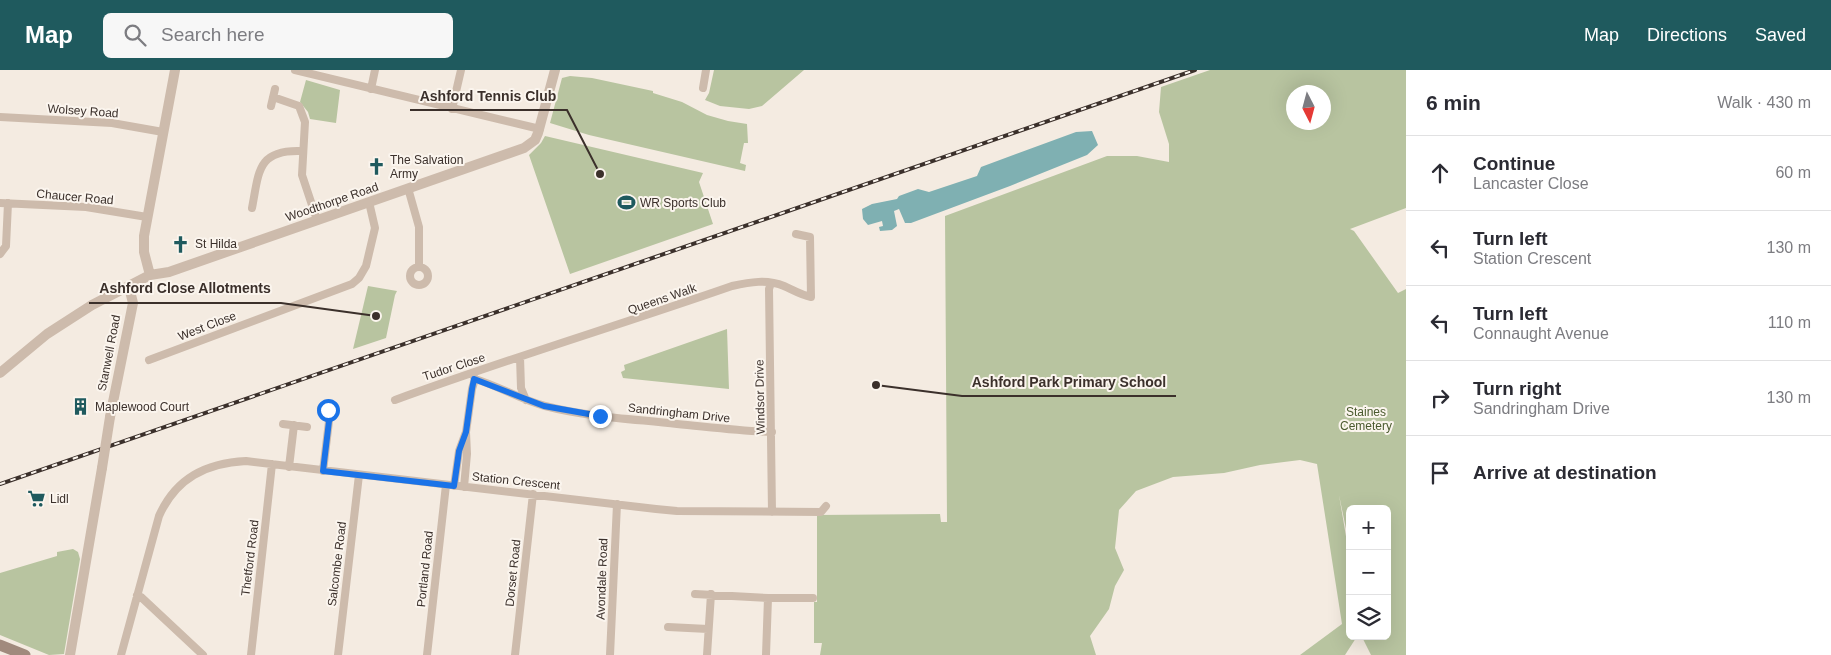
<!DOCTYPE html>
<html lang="en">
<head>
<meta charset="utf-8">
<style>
	body { margin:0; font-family:Helvetica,sans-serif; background:#f7f7f7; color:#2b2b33 }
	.controls { position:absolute; right:15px; bottom:15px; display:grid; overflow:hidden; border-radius:8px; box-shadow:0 5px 20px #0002 }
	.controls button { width:45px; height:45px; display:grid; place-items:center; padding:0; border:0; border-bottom:1px solid #e1e1e2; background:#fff; color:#2b2b33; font:25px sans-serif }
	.compass { position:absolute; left:1286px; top:15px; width:45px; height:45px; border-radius:50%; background:#fff; box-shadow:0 5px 20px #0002; rotate:174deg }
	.stop { position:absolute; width:15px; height:15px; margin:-11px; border:4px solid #1a73e8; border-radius:50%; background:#fff }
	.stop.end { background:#1a73e8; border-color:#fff; box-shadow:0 1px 5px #0008 }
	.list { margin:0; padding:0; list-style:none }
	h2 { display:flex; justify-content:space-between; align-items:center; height:65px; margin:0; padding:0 20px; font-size:21px }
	h2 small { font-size:16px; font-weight:400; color:#7c7c81 }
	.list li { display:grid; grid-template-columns:32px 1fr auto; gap:15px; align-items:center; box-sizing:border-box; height:75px; padding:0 20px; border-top:1px solid #e1e1e2 }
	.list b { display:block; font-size:19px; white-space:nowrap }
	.list p { margin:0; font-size:16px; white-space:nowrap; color:#7c7c81 }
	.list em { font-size:16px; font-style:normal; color:#7c7c81 }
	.icon { flex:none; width:28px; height:28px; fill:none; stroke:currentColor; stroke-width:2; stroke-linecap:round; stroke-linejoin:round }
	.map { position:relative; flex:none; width:1406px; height:585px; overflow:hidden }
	header { display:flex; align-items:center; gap:30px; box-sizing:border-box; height:70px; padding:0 25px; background:#1f5a5e; color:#fff }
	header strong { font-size:24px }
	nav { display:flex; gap:28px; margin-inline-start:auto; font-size:18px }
	.search { width:350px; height:45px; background:#f7f7f7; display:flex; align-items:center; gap:12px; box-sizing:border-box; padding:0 18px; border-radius:8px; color:#7c7c81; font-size:19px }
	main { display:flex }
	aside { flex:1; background:#fff }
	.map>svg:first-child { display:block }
	.green { fill:#b8c4a0; fill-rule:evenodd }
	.water { fill:#7fb0b2 }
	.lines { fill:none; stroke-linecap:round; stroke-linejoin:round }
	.minor { stroke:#cdbbac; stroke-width:8 }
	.tertiary { stroke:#cdbbac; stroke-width:10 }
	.secondary { stroke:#a18a7d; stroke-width:11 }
	.rail-casing { stroke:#3b302b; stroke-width:4 }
	.rail { stroke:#fbf5ee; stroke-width:2; stroke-dasharray:5.5; stroke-linecap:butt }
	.tertiary-bridge { stroke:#cdbbac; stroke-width:10 }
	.route { stroke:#1a73e8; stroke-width:6 }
	.labels { text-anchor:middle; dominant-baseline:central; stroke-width:4; stroke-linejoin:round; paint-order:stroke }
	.street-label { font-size:12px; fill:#3b302b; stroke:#fbf5ee }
	.poi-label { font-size:12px; fill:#3b302b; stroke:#fbf5ee; text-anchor:start }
	.park-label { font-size:12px; fill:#4a5a2e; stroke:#fbf5ee }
	.leader { fill:none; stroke:#3b302b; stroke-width:2 }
	.callout-dot { fill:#3b302b; stroke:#fbf5ee; stroke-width:2 }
	.callout-label { font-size:14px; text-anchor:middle; font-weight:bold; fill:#3b302b; stroke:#fbf5ee; stroke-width:4; stroke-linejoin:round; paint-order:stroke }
</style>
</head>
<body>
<header>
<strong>Map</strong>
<div class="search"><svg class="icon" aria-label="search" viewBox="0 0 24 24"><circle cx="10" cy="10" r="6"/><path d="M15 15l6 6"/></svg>Search here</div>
<nav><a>Map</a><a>Directions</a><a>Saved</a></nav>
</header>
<main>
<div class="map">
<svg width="1406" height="585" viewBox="0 0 1406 585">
	<rect width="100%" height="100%" fill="#f4ebe1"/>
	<path class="green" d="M714,0H804L762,36L749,39L720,36L705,30L709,23Z
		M1210,0H1406V138L1350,159L1354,161L1398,223L1406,219V585H1371L1363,569L1356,568L1345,585H1300L1342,554L1317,394L1300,390L1260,395L1224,403L1173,407L1136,421L1119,440L1115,478L1124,500L1115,516L1109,539L1090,566L1096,585H820L822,573H814V532H817V445L940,444L941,452H947L945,146L1107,86H1137L1169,92V74L1159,42L1161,17ZM1294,22H1324V52H1294ZM1339,425L1350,478V439H1387V566H1366L1363,568V566H1350V490Z
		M570,6L592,8L653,21V23L682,32L707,45L728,51L747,54L748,73H744L740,93L746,95L745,101L589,65L550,53L562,8Z
		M306,10L340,20L336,53L310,49L308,42L300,32Z
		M545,66L703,103L699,112L713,154L570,204L529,85L541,73Z
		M368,216L397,221L395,225L386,268L353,279Z
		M727,259L729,319L623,308L621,302L625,300L624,295Z
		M73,479L78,482L80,489L64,584L49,585L0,565V503L57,486V482Z"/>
	<path class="water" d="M1092,61L1098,75L1087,85L1010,116L911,153H905L899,139L894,141L897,156L892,160L880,161L879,157L883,156L882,151L868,155L863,149L862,139L872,134L897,129L899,126L918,119L929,122L977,106L981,97L1076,62Z"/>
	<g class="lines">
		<path class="minor" d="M295,0L540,59
			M703,18L706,0
			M371,19L375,0
			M273,27L299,36L305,52L302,105L317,150
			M271,36L275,19
			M452,39L461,0
			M0,47L112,53L163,62
			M408,118L419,157V197
			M0,133L86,137L147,147
			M252,138C259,102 257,79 302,81
			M0,184L6,176L8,133
			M410 206a9 9 0 1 1 18 0a9 9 0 1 1-18 0Z
			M771,213L769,219L772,442
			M520,287L521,318L526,330
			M149,290L352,214L359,208L366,196L375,158L369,132
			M472,303L475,309C499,316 521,330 545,336C588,347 633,349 677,354C709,357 740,361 772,362
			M395,330C507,289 620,255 732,216C750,212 767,209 784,216C793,220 801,225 811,227L810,167L796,164
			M321,338L328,340L330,343L323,401
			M283,354L307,357
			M466,362L472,319L475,309
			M289,397L294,355
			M454,416L459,381L466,362L467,384L464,417
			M695,524L768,528H813
			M137,525L141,527L203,585
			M668,557L708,559
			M121,585L159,446C176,408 206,393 246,391L656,439L677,441L821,442L826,436
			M251,585L272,394
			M338,585L359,405
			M427,585L446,415
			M515,585L533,424
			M610,585L617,434
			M707,585L711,524
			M766,585L768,528"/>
		<path class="tertiary" d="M150,205L144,182V166L175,0
			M0,303L47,264L92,235L150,205L169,202L524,78L535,70L538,63L555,0
			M110,347L133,233L129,217
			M70,585L102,398"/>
		<path class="secondary" d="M0,575L25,585"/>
		<defs>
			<path id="rail" d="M0,414L1195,0"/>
		</defs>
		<use href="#rail" class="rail-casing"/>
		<use href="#rail" class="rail"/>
		<path class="tertiary-bridge" d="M102,398L110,347"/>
	</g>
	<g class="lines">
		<path class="route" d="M328,340L330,343L323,401L454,416L459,381L466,362L472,319L474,309L544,336L600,346"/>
	</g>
	<defs>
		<symbol id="church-bare" viewBox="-9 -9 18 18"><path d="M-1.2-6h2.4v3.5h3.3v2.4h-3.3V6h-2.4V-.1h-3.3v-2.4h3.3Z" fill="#1f5a5e" stroke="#fbf5ee" stroke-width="2.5" paint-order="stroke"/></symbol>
		<symbol id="stadium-bare" viewBox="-9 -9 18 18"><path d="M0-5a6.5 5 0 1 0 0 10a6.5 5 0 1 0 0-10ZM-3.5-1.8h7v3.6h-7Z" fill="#1f5a5e" stroke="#fbf5ee" stroke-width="2.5" paint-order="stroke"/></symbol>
		<symbol id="building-bare" viewBox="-9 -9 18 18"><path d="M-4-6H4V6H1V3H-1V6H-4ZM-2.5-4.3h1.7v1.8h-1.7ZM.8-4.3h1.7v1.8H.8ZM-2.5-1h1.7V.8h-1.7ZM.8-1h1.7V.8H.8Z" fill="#1f5a5e" stroke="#fbf5ee" stroke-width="2.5" paint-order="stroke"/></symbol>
		<symbol id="supermarket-bare" viewBox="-9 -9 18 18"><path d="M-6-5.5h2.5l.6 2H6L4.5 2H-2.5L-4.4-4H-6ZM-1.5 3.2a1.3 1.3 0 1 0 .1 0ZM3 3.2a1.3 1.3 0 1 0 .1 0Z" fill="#1f5a5e" stroke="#fbf5ee" stroke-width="2.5" paint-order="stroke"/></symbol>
	</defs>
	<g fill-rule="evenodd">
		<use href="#church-bare" x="364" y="84" width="25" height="25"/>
		<use href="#stadium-bare" x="614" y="120" width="25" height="25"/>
		<use href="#church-bare" x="168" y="162" width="25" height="25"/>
		<use href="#building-bare" x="68" y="324" width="25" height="25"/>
		<use href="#supermarket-bare" x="24" y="416" width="25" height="25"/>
	</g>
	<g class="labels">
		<g class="street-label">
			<text transform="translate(83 41) rotate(4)">Wolsey Road</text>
			<text transform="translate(75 127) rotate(5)">Chaucer Road</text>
			<text transform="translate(332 132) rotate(-19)">Woodthorpe Road</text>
			<text transform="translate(662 229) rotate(-19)">Queens Walk</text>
			<text transform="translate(207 256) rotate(-21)">West Close</text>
			<text transform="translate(109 283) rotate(-79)">Stanwell Road</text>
			<text transform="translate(454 297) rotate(-18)">Tudor Close</text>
			<text transform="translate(760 327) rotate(-91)">Windsor Drive</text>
			<text transform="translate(679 343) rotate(6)">Sandringham Drive</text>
			<text transform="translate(516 411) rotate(6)">Station Crescent</text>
			<text transform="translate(250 488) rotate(-83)">Thetford Road</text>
			<text transform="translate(337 494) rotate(-83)">Salcombe Road</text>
			<text transform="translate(425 499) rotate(-84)">Portland Road</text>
			<text transform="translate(513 503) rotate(-84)">Dorset Road</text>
			<text transform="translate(602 509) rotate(-88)">Avondale Road</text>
		</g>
		<g class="poi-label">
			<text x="390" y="90">The Salvation<tspan x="390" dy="14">Army</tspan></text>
			<text x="640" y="133">WR Sports Club</text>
			<text x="195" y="174">St Hilda</text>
			<text x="95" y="337">Maplewood Court</text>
			<text x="50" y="429">Lidl</text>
		</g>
		<g class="park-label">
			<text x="1366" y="342">Staines<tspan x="1366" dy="14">Cemetery</tspan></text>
		</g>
	</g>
	<path class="leader" d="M600 104L567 40H410M376 246L281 233H89M876 315L962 326H1176"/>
	<g class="callout-dot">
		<circle cx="600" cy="104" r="5"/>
		<circle cx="376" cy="246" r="5"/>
		<circle cx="876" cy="315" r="5"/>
	</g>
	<g class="callout-label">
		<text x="488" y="31">Ashford Tennis Club</text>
		<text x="185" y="223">Ashford Close Allotments</text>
		<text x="1069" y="317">Ashford Park Primary School</text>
	</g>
</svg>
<div class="controls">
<button>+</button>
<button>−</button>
<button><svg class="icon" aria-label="layers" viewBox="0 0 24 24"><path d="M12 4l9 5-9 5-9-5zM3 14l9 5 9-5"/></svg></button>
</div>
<svg class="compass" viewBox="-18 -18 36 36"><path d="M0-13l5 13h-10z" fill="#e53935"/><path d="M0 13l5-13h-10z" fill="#7c7c81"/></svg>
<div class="stop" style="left:328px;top:340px"></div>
<div class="stop end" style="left:600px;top:346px"></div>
</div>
<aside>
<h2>6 min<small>Walk · 430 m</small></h2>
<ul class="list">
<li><svg class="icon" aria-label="ahead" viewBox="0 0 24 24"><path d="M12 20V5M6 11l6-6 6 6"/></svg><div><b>Continue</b><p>Lancaster Close</p></div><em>60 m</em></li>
<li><svg class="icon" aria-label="left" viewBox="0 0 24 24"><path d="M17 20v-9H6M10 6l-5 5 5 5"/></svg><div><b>Turn left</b><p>Station Crescent</p></div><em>130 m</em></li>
<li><svg class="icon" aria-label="left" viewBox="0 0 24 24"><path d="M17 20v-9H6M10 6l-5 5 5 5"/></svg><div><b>Turn left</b><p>Connaught Avenue</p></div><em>110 m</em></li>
<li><svg class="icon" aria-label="right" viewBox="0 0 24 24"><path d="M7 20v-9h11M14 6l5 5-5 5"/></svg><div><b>Turn right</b><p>Sandringham Drive</p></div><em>130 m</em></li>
<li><svg class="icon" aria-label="arrive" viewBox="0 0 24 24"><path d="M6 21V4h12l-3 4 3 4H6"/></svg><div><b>Arrive at destination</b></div></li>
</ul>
</aside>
</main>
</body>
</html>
